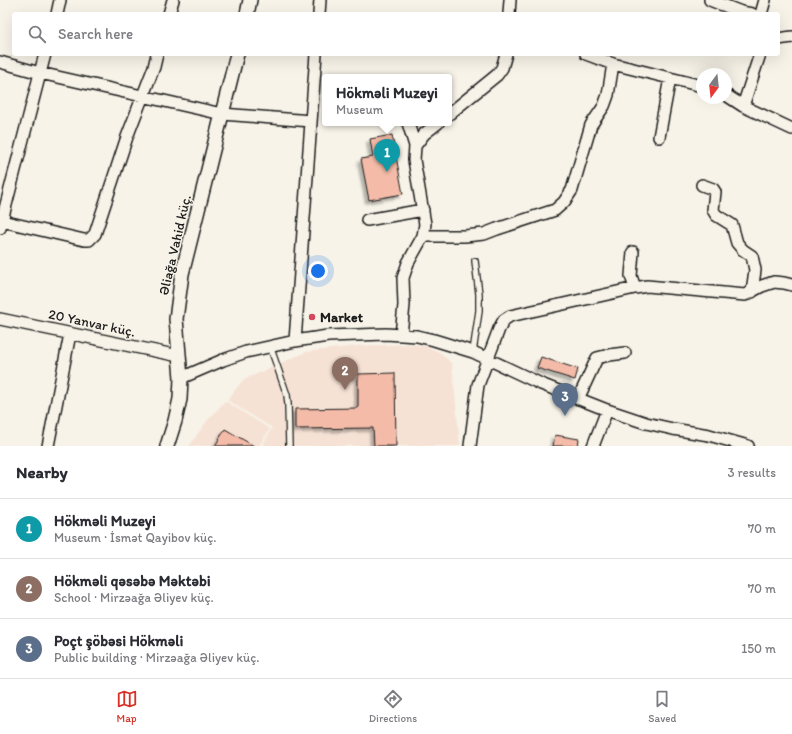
<!DOCTYPE html>
<html lang="en">
<head>
<meta charset="utf-8">
<style>
	body { margin:0; font-family:Itim,sans-serif; background:#f7f7f7; color:#2b2b33 }
	.compass { position:absolute; left:696px; top:68px; width:36px; height:36px; border-radius:50%; background:#fff; box-shadow:0 4px 16px #0002; rotate:195deg }
	.you { position:absolute; left:318px; top:271px; width:14px; height:14px; margin:-10px; border:3px solid #fff; border-radius:50%; background:#1a73e8; box-shadow:0 0 0 6px #1a73e833 }
	.badge { display:grid; place-items:center; width:26px; height:26px; border-radius:50%; background:#d93025; color:#fff; font-size:13px; font-weight:700 }
	.pin { position:absolute; translate:-50% -33px; filter:drop-shadow(0 1px 2px #0008) }
	.pin::after { content:''; position:absolute; top:21px; width:14px; height:12px; background:inherit; clip-path:polygon(0 0,100% 0,50% 100%) }
	.popup { position:absolute; left:322px; top:74px; width:130px; height:52px; box-sizing:border-box; display:grid; place-content:center; border-radius:4px; background:#fff; filter:drop-shadow(0 1px 3px #0005); font-size:13px; white-space:nowrap; color:#7c7c81 }
	.popup b { font-size:15px; color:#2b2b33 }
	.popup::after { content:''; position:absolute; left:50%; top:100%; margin-left:-8px; border:8px solid transparent; border-top-color:#fff }
	.list { margin:0; padding:0; list-style:none }
	h2 { display:flex; justify-content:space-between; align-items:center; height:52px; margin:0; padding:0 16px; font-size:17px }
	h2 small { font-size:13px; font-weight:400; color:#7c7c81 }
	.list li { display:grid; grid-template-columns:26px 1fr auto; gap:12px; align-items:center; box-sizing:border-box; height:60px; padding:0 16px; border-top:1px solid #e1e1e2 }
	.list b { display:block; font-size:15px; white-space:nowrap }
	.list p { margin:0; font-size:13px; white-space:nowrap; color:#7c7c81 }
	.list em { font-size:13px; font-style:normal; color:#7c7c81 }
	.icon { flex:none; width:22px; height:22px; fill:none; stroke:currentColor; stroke-width:2; stroke-linecap:round; stroke-linejoin:round }
	.map { position:relative; flex:none; width:792px; height:446px; overflow:hidden }
	.search { position:absolute; background:#fff; box-shadow:0 4px 16px #0002; left:12px; right:12px; top:12px; height:44px; display:flex; align-items:center; gap:10px; box-sizing:border-box; padding:0 14px; border-radius:4px; color:#7c7c81; font-size:15px }
	.sheet { height:232px; background:#fff }
	nav { display:flex; justify-content:space-around; align-items:center; box-sizing:border-box; height:56px; border-top:1px solid #e1e1e2; background:#fff; font-size:11px; color:#7c7c81 }
	nav a { display:grid; justify-items:center; gap:2px }
	nav .on { color:#d93025 }
	.map>svg:first-child { display:block }
	.built { fill:#f6e2d5 }
	.building { fill:#f3bba8; stroke:#1c1c1c; filter:url(#shadow) }
	.lines { fill:none; stroke-linecap:round; stroke-linejoin:round }
	.service-casing { stroke:#1c1c1c; stroke-width:8 }
	.minor-casing { stroke:#1c1c1c; stroke-width:14 }
	.tertiary-casing { stroke:#1c1c1c; stroke-width:16 }
	.service { stroke:#f7f3e8; stroke-width:5.5 }
	.minor { stroke:#f7f3e8; stroke-width:11 }
	.tertiary { stroke:#f7f3e8; stroke-width:13 }
	.poi-dot { fill:#d1495b; stroke:#f7f3e8; stroke-width:1.5 }
	.labels { text-anchor:middle; dominant-baseline:central; stroke-width:3; stroke-linejoin:round; paint-order:stroke }
	.street-label { font-size:14px; fill:#1c1c1c; stroke:#f7f3e8 }
	.poi-label { font-size:14px; font-weight:bold; fill:#1c1c1c; stroke:#f7f3e8; text-anchor:start }
</style>
</head>
<body>
<div class="map">
<svg width="792" height="446" viewBox="0 0 792 446">
	<defs>
		<filter id="shadow"><feDropShadow dx="-3.5" dy="3.5" stdDeviation="1" flood-color="#0004"/></filter>
	</defs>
	<rect width="100%" height="100%" fill="#f7f3e8"/>
	<filter id="ink" filterUnits="userSpaceOnUse"><feTurbulence type="fractalNoise" baseFrequency=".025" numOctaves="2"/><feDisplacementMap in="SourceGraphic" scale="8" xChannelSelector="R" yChannelSelector="G"/><feConvolveMatrix kernelMatrix="1 2 1 2 8 2 1 2 1" color-interpolation-filters="sRGB"/></filter>
	<g filter="url(#ink)">
		<path class="built" d="M407,344L426,346L441,353L452,364L460,446H262L272,428L227,400L243,380L306,352L356,346Z
			M225,401L270,429L259,446H189L207,421Z"/>
		<path class="building" d="M392,135L403,194L369,200L361,159L373,157L370,139Z
			M541,357L578,369L575,380L537,368Z
			M395,373L396,446H374L373,428L295,429V409L358,408V374Z
			M225,429L254,446H215Z
			M555,435L579,439L578,446H553Z"/>
		<g class="lines">
			<defs>
				<path id="service" d="M270,346L287,395L288,404L289,446
					M473,352L479,311V294L475,261"/>
				<path id="minor" d="M710,0L741,12L752,14
					M57,14L60,0
					M169,14L173,0
					M319,14L320,0
					M509,14L510,0
					M761,14L765,0
					M778,39L792,37
					M586,54L613,64L702,86
					M0,62L40,73L222,114L311,121
					M726,95L743,106L792,129
					M743,106L760,54
					M449,114L497,75L502,68L506,54
					M408,123L415,146
					M659,137L670,78
					M702,185L713,189L715,192L713,210L716,215L732,225L737,243L743,250L752,256L755,270L752,292
					M367,220L423,210
					M2,221L84,240H89L95,234L127,137L154,67L157,54
					M0,228L45,54
					M423,236H465L484,234L497,229L555,210L564,202L572,190L591,125L604,106L608,95L613,64
					M633,252L631,276L635,288
					M0,319L179,356
					M401,335L404,305L403,278L408,263L423,236L425,224L414,160L415,146L424,134L438,123
					M295,341L316,54
					M181,378L223,360L246,352L295,341L328,336L386,334L417,336L434,340L473,352L541,384L607,410L646,423L673,429L709,435L748,446
					M578,399L597,358L609,355L625,353
					M48,446L70,334
					M470,446L478,385L499,329L504,320L510,316L635,288L647,286L745,295L762,286L774,282L784,283L792,285
					M593,446L607,410"/>
				<path id="tertiary" d="M247,14L250,0
					M167,446L175,421L180,399L181,378L176,319L182,274L237,54"/>
			</defs>
			<use href="#service" class="service-casing"/>
			<use href="#minor" class="minor-casing"/>
			<use href="#tertiary" class="tertiary-casing"/>
			<use href="#service" class="service"/>
			<use href="#minor" class="minor"/>
			<use href="#tertiary" class="tertiary"/>
		</g>
	</g>
	<circle class="poi-dot" cx="312" cy="317" r="4"/>
	<g class="labels">
		<g class="street-label">
			<text transform="translate(175 245) rotate(-77)">Əliağa Vahid küç.</text>
			<text transform="translate(92 323) rotate(12)">20 Yanvar küç.</text>
		</g>
		<g class="poi-label">
			<text x="320" y="317">Market</text>
		</g>
	</g>
</svg>
<svg class="compass" viewBox="-18 -18 36 36"><path d="M0-13l5 13h-10z" fill="#e53935"/><path d="M0 13l5-13h-10z" fill="#7c7c81"/></svg>
<div class="you"></div>
<div class="pin badge" style="left:387px;top:172px;background:#0f9aa8">1</div>
<div class="popup"><b>Hökməli Muzeyi</b>Museum</div>
<div class="pin badge" style="left:345px;top:390px;background:#8d6e63">2</div>
<div class="pin badge" style="left:565px;top:416px;background:#5c6f8a">3</div>
<div class="search"><svg class="icon" aria-label="search" viewBox="0 0 24 24"><circle cx="10" cy="10" r="6"/><path d="M15 15l6 6"/></svg>Search here</div>
</div>
<section class="sheet">
<h2>Nearby<small>3 results</small></h2>
<ul class="list">
<li><span class="badge" style="background:#0f9aa8">1</span><div><b>Hökməli Muzeyi</b><p>Museum · İsmət Qayibov küç.</p></div><em>70 m</em></li>
<li><span class="badge" style="background:#8d6e63">2</span><div><b>Hökməli qəsəbə Məktəbi</b><p>School · Mirzəağa Əliyev küç.</p></div><em>70 m</em></li>
<li><span class="badge" style="background:#5c6f8a">3</span><div><b>Poçt şöbəsi Hökməli</b><p>Public building · Mirzəağa Əliyev küç.</p></div><em>150 m</em></li>
</ul>
</section>
<nav>
<a class="on"><svg class="icon" aria-label="map" viewBox="0 0 24 24"><path d="M3 6l6-2 6 2 6-2v14l-6 2-6-2-6 2zM9 4v14M15 6v14"/></svg>Map</a>
<a><svg class="icon" aria-label="directions" viewBox="0 0 24 24"><path d="M12 3l9 9-9 9-9-9zM9 14v-3h6M13 9l2 2-2 2"/></svg>Directions</a>
<a><svg class="icon" aria-label="saved" viewBox="0 0 24 24"><path d="M7 4h10v16l-5-4-5 4z"/></svg>Saved</a>
</nav>
</body>
</html>
